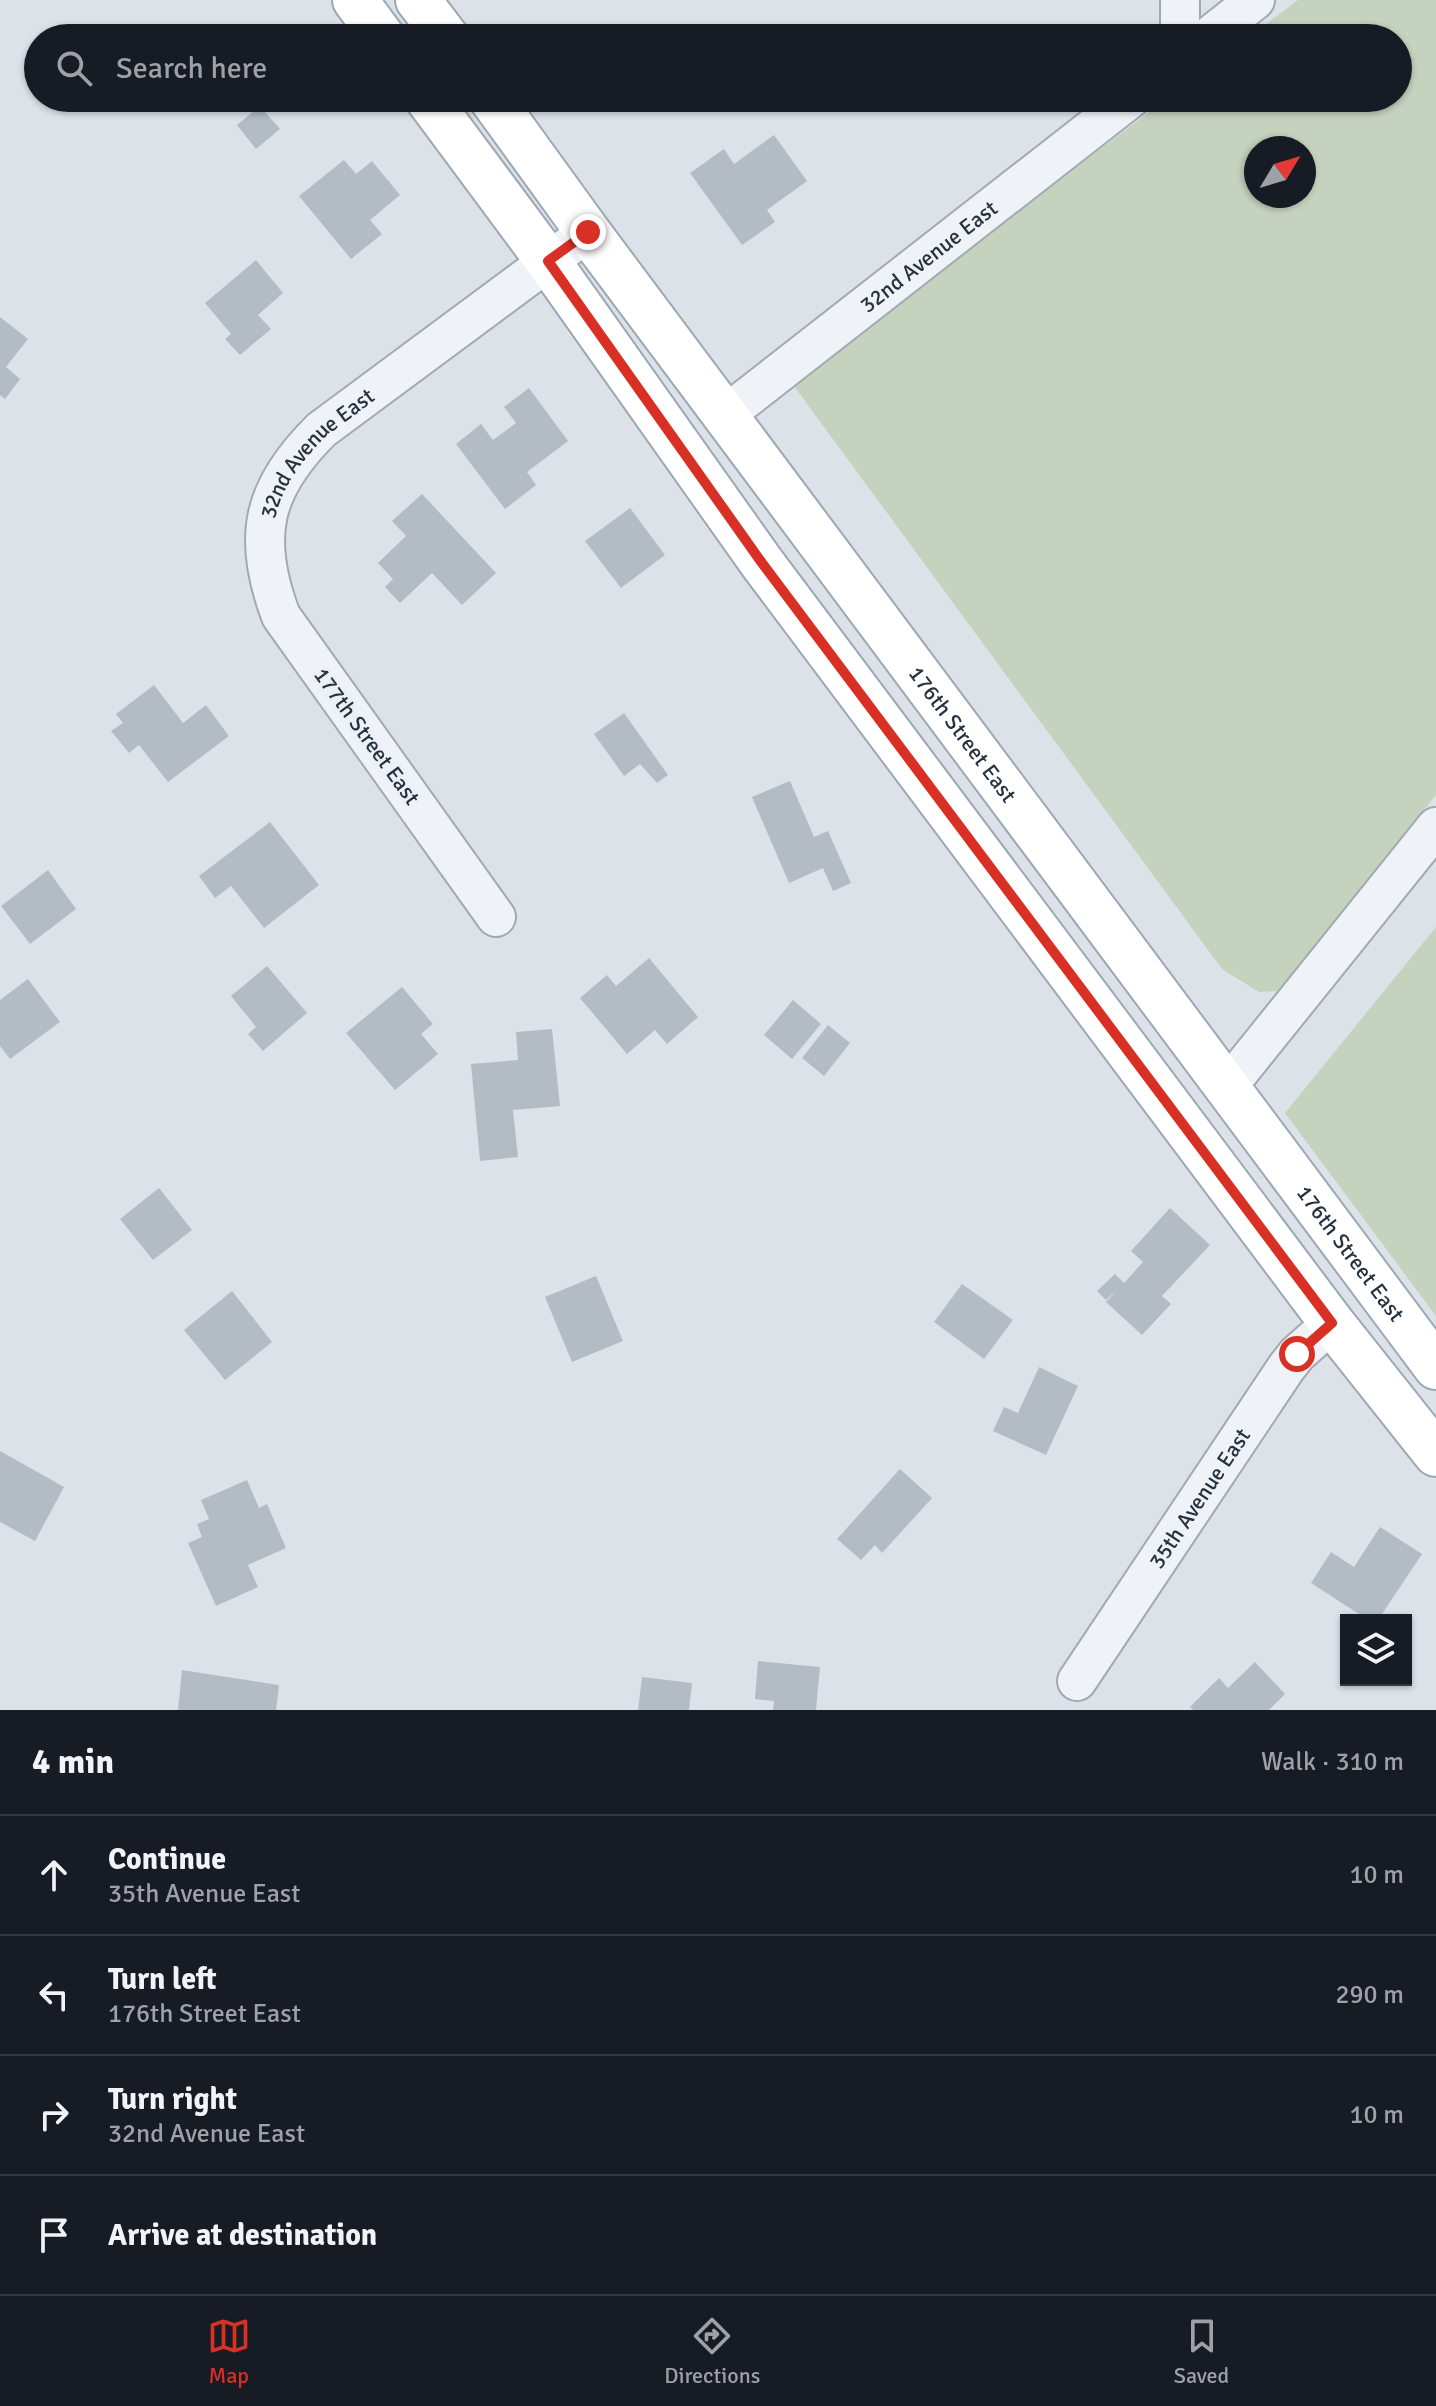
<!DOCTYPE html>
<html lang="en">
<head>
<meta charset="utf-8">
<style>
	body { margin:0; font-family:Signika,sans-serif; background:#242831; color:#f1f3f6 }
	.controls { position:absolute; right:24px; bottom:24px; display:grid; overflow:hidden; border-radius:0px; box-shadow:0 2px 6px #0004 }
	.controls button { width:72px; height:72px; display:grid; place-items:center; padding:0; border:0; border-bottom:2px solid #363941; background:#171b24; color:#f1f3f6; font:40px sans-serif }
	.compass { position:absolute; left:1244px; top:136px; width:72px; height:72px; border-radius:50%; background:#171b24; box-shadow:0 2px 6px #0004; rotate:52deg }
	.stop { position:absolute; width:24px; height:24px; margin:-18px; border:6px solid #d93025; border-radius:50%; background:#fff }
	.stop.end { background:#d93025; border-color:#fff; box-shadow:0 2px 8px #0008 }
	.list { margin:0; padding:0; list-style:none }
	h2 { display:flex; justify-content:space-between; align-items:center; height:104px; margin:0; padding:0 32px; font-size:34px }
	h2 small { font-size:26px; font-weight:400; color:#9ea1a6 }
	.list li { display:grid; grid-template-columns:52px 1fr auto; gap:24px; align-items:center; box-sizing:border-box; height:120px; padding:0 32px; border-top:2px solid #363941 }
	.list b { display:block; font-size:30px; white-space:nowrap }
	.list p { margin:0; font-size:26px; white-space:nowrap; color:#9ea1a6 }
	.list em { font-size:26px; font-style:normal; color:#9ea1a6 }
	.icon { flex:none; width:44px; height:44px; fill:none; stroke:currentColor; stroke-width:2; stroke-linecap:round; stroke-linejoin:round }
	.map { position:relative; flex:none; width:1436px; height:1710px; overflow:hidden }
	.search { position:absolute; background:#171b24; box-shadow:0 2px 6px #0004; left:24px; right:24px; top:24px; height:88px; display:flex; align-items:center; gap:20px; box-sizing:border-box; padding:0 28px; border-radius:44px; color:#9ea1a6; font-size:30px }
	.sheet { height:584px; background:#171b24 }
	nav { display:flex; justify-content:space-around; align-items:center; box-sizing:border-box; height:112px; border-top:2px solid #363941; background:#171b24; font-size:22px; color:#9ea1a6 }
	nav a { display:grid; justify-items:center; gap:4px }
	nav .on { color:#d93025 }
	.map>svg:first-child { display:block }
	.green { fill:#c5d2bd; fill-rule:evenodd }
	.building { fill:#b3bcc5 }
	.lines { fill:none; stroke-linecap:round; stroke-linejoin:round }
	.minor-casing { stroke:#a1aab2; stroke-width:42 }
	.major-casing { stroke:#9ba8b4; stroke-width:48 }
	.minor { stroke:#eff2f6; stroke-width:38 }
	.major { stroke:#fff; stroke-width:44 }
	.route { stroke:#d93025; stroke-width:10 }
	.labels { text-anchor:middle; dominant-baseline:central; stroke-width:8; stroke-linejoin:round; paint-order:stroke }
	.street-label { font-size:22px; fill:#25323f; stroke:#ecf1f5 }
</style>
</head>
<body>
<div class="map">
<svg width="1436" height="1710" viewBox="0 0 1436 1710">
	<rect width="100%" height="100%" fill="#dce2e8"/>
	<path class="green" d="M1298,0H1436V795L1278,991L1259,992L1222,969L791,382L1168,98H1398V38H1248ZM1256,148H1304V196H1256Z
		M1436,927V1316L1285,1113Z"/>
	<path class="building" d="M260,106L280,129L256,149L237,125Z
		M774,135L807,181L767,210L775,222L742,245L690,173L724,149L734,164Z
		M344,160L356,174L372,161L400,195L370,220L382,234L351,259L299,196Z
		M256,260L283,293L258,315L271,329L240,355L225,339L231,334L205,303Z
		M0,317L28,339L6,367L20,379L5,399L0,395Z
		M529,388L568,441L527,472L536,485L505,509L456,444L481,424L493,440L516,423L504,407Z
		M422,494L496,573L462,605L432,573L400,603L385,587L393,579L378,563L406,536L392,521Z
		M630,508L665,555L621,588L585,541Z
		M154,685L183,723L206,705L229,736L168,782L139,745L129,753L111,731L123,723L116,714Z
		M624,713L668,775L657,783L640,764L624,776L594,734Z
		M790,781L814,837L828,831L851,883L833,891L823,868L789,883L752,797Z
		M270,822L319,885L264,928L231,886L215,898L199,876Z
		M48,870L76,909L30,944L1,906Z
		M649,958L698,1017L667,1044L655,1030L627,1054L580,998L607,975L616,986Z
		M267,966L307,1013L263,1051L248,1034L256,1027L231,996Z
		M28,979L60,1022L10,1059L0,1046V1000Z
		M402,987L433,1024L421,1034L438,1054L395,1090L346,1033Z
		M793,1000L821,1024L792,1059L764,1035Z
		M828,1025L850,1043L824,1076L802,1058Z
		M552,1029L560,1106L513,1110L518,1157L480,1161L471,1064L518,1060L516,1032Z
		M159,1188L192,1230L153,1260L120,1219Z
		M1170,1208L1210,1245L1162,1296L1171,1304L1142,1335L1106,1302L1117,1290L1106,1300L1097,1291L1115,1274L1124,1283L1143,1262L1131,1251Z
		M596,1276L623,1341L572,1362L545,1297Z
		M962,1284L1013,1320L984,1359L934,1322Z
		M232,1291L272,1342L225,1380L184,1330Z
		M1039,1367L1078,1386L1046,1455L993,1431L1004,1407L1018,1413Z
		M0,1451L64,1487L35,1541L0,1522Z
		M900,1469L932,1498L882,1553L875,1545L861,1560L837,1539Z
		M247,1480L259,1508L267,1504L286,1548L248,1565L258,1587L216,1606L188,1543L202,1537L197,1524L209,1519L201,1500Z
		M1380,1527L1422,1554L1378,1620H1368L1311,1583L1331,1552L1354,1567Z
		M758,1661L820,1667L816,1710H773L774,1701L755,1699Z
		M1255,1662L1285,1694L1269,1710H1193L1190,1707L1219,1678L1228,1688Z
		M182,1670L279,1685L276,1710H178Z
		M642,1677L692,1683L689,1710H638Z"/>
	<g class="lines">
		<defs>
			<g id="minor">
				<path d="M1180,38V0"/>
				<path d="M1207,38L1255,0"/>
				<path id="s1" d="M725,415L1131,98"/>
				<path id="s2" d="M496,917L281,616C251,537 262,489 321,430L588,232"/>
				<path d="M1227,1087L1436,827"/>
				<path id="s3" d="M1077,1681L1286,1368L1297,1354L1332,1323"/>
			</g>
			<g id="major">
				<path d="M355,0L383,38"/>
				<path d="M418,0L447,38"/>
				<path d="M427,98L548,261L762,563L1332,1323L1436,1454"/>
				<path id="s4" d="M491,98L588,232L1436,1367"/>
			</g>
		</defs>
		<use href="#minor" class="minor-casing"/>
		<use href="#major" class="major-casing"/>
		<use href="#minor" class="minor"/>
		<use href="#major" class="major"/>
	</g>
	<g class="lines">
		<path class="route" d="M588,232L548,261L762,563L1332,1323L1297,1354"/>
	</g>
	<g class="labels">
		<g class="street-label">
			<text stroke="none"><textPath href="#s1" startOffset="258">32nd Avenue East</textPath></text>
			<text stroke="none"><textPath href="#s2" startOffset="554">32nd Avenue East</textPath></text>
			<text stroke="none"><textPath href="#s4" startOffset="792">176th Street East</textPath></text>
			<text transform="translate(367 736) rotate(54)">177th Street East</text>
			<text stroke="none"><textPath href="#s4" startOffset="1440">176th Street East</textPath></text>
			<text stroke="none"><textPath href="#s3" startOffset="220">35th Avenue East</textPath></text>
		</g>
	</g>
</svg>
<div class="controls">
<button><svg class="icon" aria-label="layers" viewBox="0 0 24 24"><path d="M12 4l9 5-9 5-9-5zM3 14l9 5 9-5"/></svg></button>
</div>
<svg class="compass" viewBox="-18 -18 36 36"><path d="M0-13l5 13h-10z" fill="#e53935"/><path d="M0 13l5-13h-10z" fill="#9ea1a6"/></svg>
<div class="stop" style="left:1297px;top:1354px"></div>
<div class="stop end" style="left:588px;top:232px"></div>
<div class="search"><svg class="icon" aria-label="search" viewBox="0 0 24 24"><circle cx="10" cy="10" r="6"/><path d="M15 15l6 6"/></svg>Search here</div>
</div>
<section class="sheet">
<h2>4 min<small>Walk · 310 m</small></h2>
<ul class="list">
<li><svg class="icon" aria-label="ahead" viewBox="0 0 24 24"><path d="M12 20V5M6 11l6-6 6 6"/></svg><div><b>Continue</b><p>35th Avenue East</p></div><em>10 m</em></li>
<li><svg class="icon" aria-label="left" viewBox="0 0 24 24"><path d="M17 20v-9H6M10 6l-5 5 5 5"/></svg><div><b>Turn left</b><p>176th Street East</p></div><em>290 m</em></li>
<li><svg class="icon" aria-label="right" viewBox="0 0 24 24"><path d="M7 20v-9h11M14 6l5 5-5 5"/></svg><div><b>Turn right</b><p>32nd Avenue East</p></div><em>10 m</em></li>
<li><svg class="icon" aria-label="arrive" viewBox="0 0 24 24"><path d="M6 21V4h12l-3 4 3 4H6"/></svg><div><b>Arrive at destination</b></div></li>
</ul>
</section>
<nav>
<a class="on"><svg class="icon" aria-label="map" viewBox="0 0 24 24"><path d="M3 6l6-2 6 2 6-2v14l-6 2-6-2-6 2zM9 4v14M15 6v14"/></svg>Map</a>
<a><svg class="icon" aria-label="directions" viewBox="0 0 24 24"><path d="M12 3l9 9-9 9-9-9zM9 14v-3h6M13 9l2 2-2 2"/></svg>Directions</a>
<a><svg class="icon" aria-label="saved" viewBox="0 0 24 24"><path d="M7 4h10v16l-5-4-5 4z"/></svg>Saved</a>
</nav>
</body>
</html>
